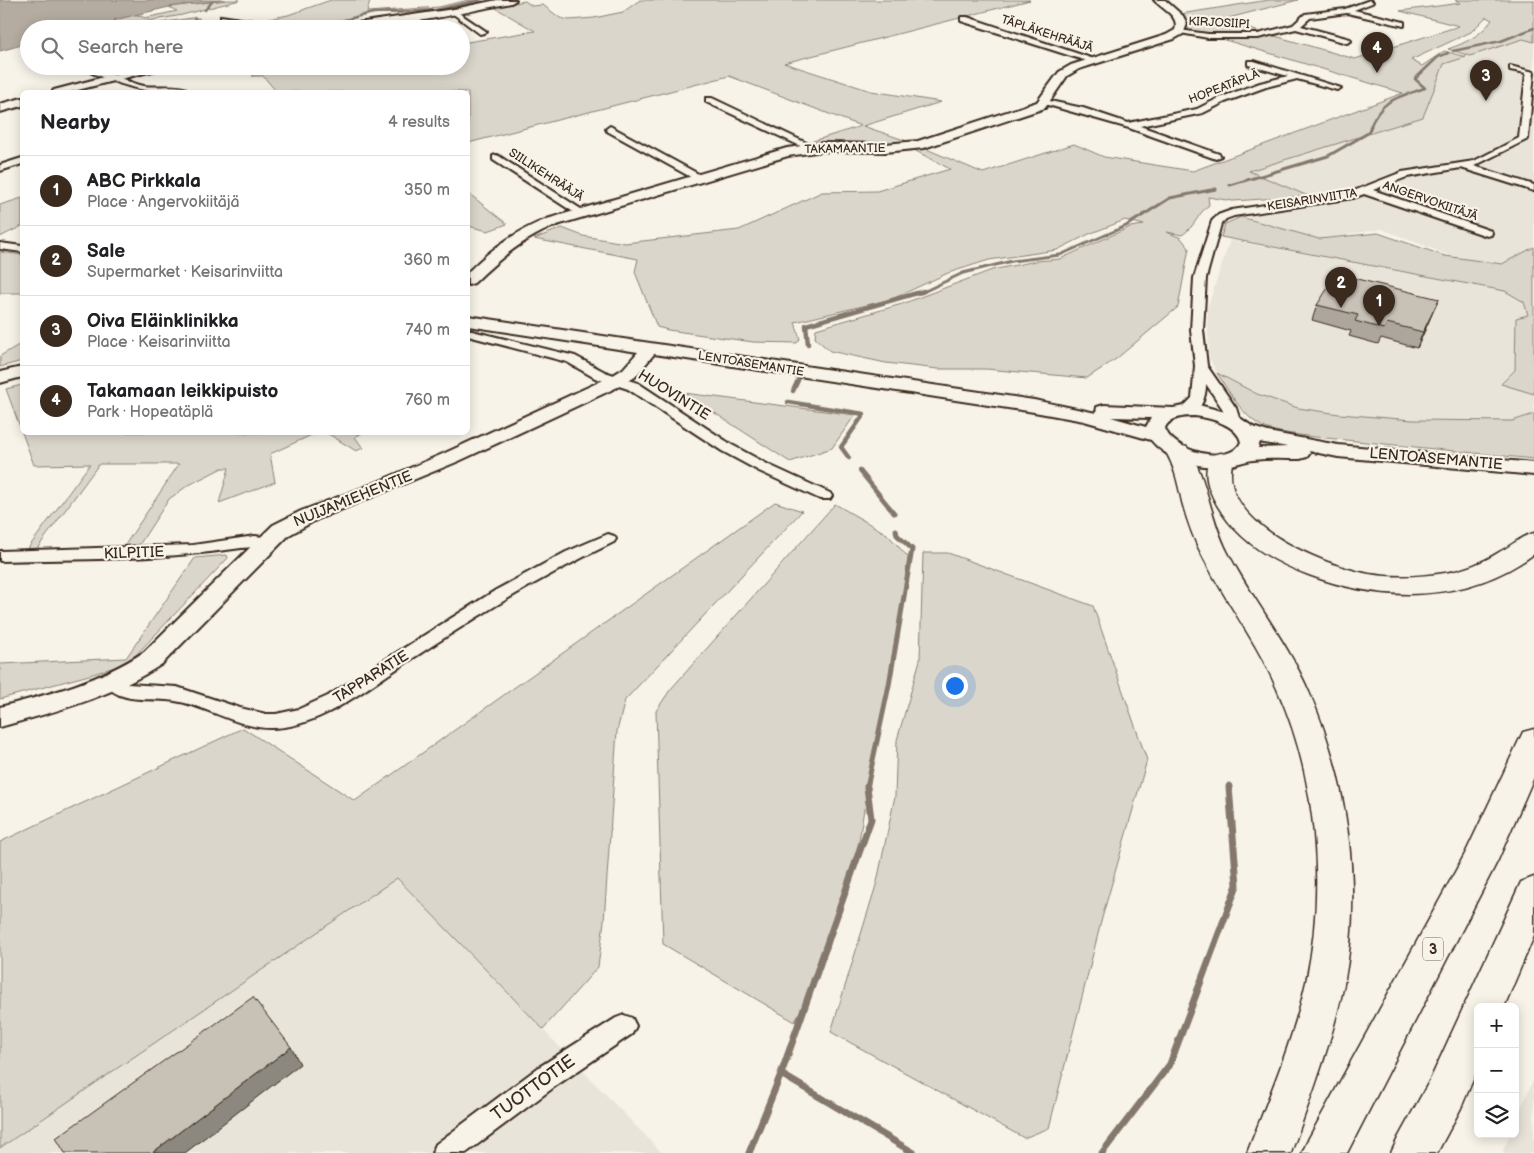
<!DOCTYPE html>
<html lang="en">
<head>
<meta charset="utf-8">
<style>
	body { margin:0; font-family:"Balsamiq Sans",sans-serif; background:#f2f2f2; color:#202124 }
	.controls { position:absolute; right:15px; bottom:15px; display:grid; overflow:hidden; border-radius:8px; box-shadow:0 2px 12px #0003 }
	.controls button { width:45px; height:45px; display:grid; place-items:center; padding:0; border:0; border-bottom:1px solid #e0e0e0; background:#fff; color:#202124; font:25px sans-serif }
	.you { position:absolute; left:954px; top:685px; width:18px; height:18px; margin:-12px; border:4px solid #fff; border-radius:50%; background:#1a73e8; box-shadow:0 0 0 8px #1a73e833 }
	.badge { display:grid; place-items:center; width:32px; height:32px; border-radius:50%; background:#3b2a1e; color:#fff; font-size:16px; font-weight:700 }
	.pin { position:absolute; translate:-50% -41px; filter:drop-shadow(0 1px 2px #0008) }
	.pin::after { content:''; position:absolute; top:26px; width:18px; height:15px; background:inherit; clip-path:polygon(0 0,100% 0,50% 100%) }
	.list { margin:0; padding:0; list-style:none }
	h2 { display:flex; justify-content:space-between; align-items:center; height:65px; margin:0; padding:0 20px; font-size:21px }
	h2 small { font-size:16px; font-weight:400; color:#757577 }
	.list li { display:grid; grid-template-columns:32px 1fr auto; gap:15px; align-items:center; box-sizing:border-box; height:70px; padding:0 20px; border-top:1px solid #e0e0e0 }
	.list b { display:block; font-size:19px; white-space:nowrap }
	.list p { margin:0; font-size:16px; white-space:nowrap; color:#757577 }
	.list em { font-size:16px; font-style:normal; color:#757577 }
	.icon { flex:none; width:28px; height:28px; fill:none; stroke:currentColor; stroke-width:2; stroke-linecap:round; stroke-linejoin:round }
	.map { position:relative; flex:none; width:1534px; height:1153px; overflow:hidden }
	.search { position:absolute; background:#fff; box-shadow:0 2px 12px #0003; left:20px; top:20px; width:450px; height:55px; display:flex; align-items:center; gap:12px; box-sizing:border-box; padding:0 18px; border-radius:28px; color:#757577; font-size:19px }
	.panel { position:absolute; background:#fff; box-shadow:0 2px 12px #0003; left:20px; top:90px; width:450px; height:345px; border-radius:8px }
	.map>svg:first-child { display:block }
	.built { fill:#e9e4d9 }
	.green { fill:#dbd6cb; stroke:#8b8074 }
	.water { fill:#b4aca0; stroke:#84786c }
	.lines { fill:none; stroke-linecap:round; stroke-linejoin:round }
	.stream-far4 { stroke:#84786c; stroke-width:2.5 }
	.stream-far3 { stroke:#84786c; stroke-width:3 }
	.stream-far2 { stroke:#84786c; stroke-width:4.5 }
	.stream-far1 { stroke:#84786c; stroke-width:5 }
	.stream { stroke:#84786c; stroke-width:7 }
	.street-casing { stroke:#3b2a1e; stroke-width:4 }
	.secondary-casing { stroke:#3b2a1e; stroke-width:4 }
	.highway-casing { stroke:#3b2a1e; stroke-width:3 }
	.street { fill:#f7f3e8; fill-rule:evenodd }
	.secondary { fill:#f7f3e8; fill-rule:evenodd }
	.highway { fill:#f7f3e8; fill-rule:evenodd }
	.wall { fill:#aca69d; stroke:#3b2a1e }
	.shaded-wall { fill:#8c877f; stroke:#3b2a1e }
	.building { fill:#c8c1b6; stroke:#3b2a1e }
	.labels { text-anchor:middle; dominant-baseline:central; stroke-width:4.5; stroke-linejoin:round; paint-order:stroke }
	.far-street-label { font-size:12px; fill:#3b2a1e; stroke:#f7f3e8 }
	.shield { fill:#f7f3e8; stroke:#73665b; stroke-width:1 }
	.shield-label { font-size:14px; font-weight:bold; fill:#3b2a1e }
	.street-label { font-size:15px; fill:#3b2a1e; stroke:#f7f3e8 }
	.near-street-label { font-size:18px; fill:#3b2a1e; stroke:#f7f3e8 }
</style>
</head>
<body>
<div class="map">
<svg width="1534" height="1153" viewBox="0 0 1534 1153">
	<rect width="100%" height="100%" fill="#f7f3e8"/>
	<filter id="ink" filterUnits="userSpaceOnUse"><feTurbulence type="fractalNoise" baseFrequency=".02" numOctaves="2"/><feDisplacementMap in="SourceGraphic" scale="10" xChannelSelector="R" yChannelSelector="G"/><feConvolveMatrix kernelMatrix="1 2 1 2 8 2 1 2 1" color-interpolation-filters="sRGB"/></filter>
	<g filter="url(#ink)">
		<path class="built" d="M1523,39L1534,42V253L1496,274L1382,229L1309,241L1245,216L1324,204L1248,171L1423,117L1444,63Z
			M1230,240L1505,291L1525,302L1528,315L1516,318L1515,370L1501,384L1534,394V414L1512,421L1413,420L1339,414L1298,408L1257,394L1217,373L1209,357L1207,309Z
			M397,878L662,1153H0V1148Z
			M1534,1078V1153H1502L1510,1134H1515V1122Z"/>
		<path class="green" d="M225,0H240L182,15L104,29H91L113,23V20L130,15L135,14L145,18L177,11L169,7Z
			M331,0H370L367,12L439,7L468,0L483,1L455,8L409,14L375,13L310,29L300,23L276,27L255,22L288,15Z
			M640,0H1030L784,63L871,91L941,102L863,126L913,143L896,145L814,144L810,142L861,126L729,76L468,143V92H277L263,76H252L267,66H461V43L535,31L494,7L525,1L532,6L543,5L560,18L569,20L594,18L623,12Z
			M1269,0H1298L1221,20L1263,33H1196L1188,30L1187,21L1180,14Z
			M1455,0H1534V42L1523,39L1470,56L1448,49C1466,43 1481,35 1492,20L1486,17L1471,32L1411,60L1422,66L1444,51L1466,57L1444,64L1423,117L1249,171L1308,196L1233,201L1208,197L1209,205C1197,214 1196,226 1182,235L1167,232L1181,238L1189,248L1178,307L1116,359L1087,378L986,369H938L886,363L830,351L815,338L816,329L902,304L992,270L1036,261L1060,259L1130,227L1144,225L1125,220L1089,234L1057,250L989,260L948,273L892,299L795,322L800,339L797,343L753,342L668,330L657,327L635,272L638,259L534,239L562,228L583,236L625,243L739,230L822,192L877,191L950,169L914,150L924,148L983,173L1074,144L1104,157L1193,171L1403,93L1215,37L1246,38L1275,36L1355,59L1459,26L1400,11L1461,3Z
			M192,18H199L200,23L244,29H137L141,26Z
			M468,193L507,224L488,231L468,226Z
			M22,198V226L0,237V205Z
			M1241,217L1319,239L1378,233L1445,256L1502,264L1534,247V394L1501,384L1515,370L1516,318L1528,315L1524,302L1505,291L1221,237L1225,224Z
			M0,252L22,255V293H0Z
			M22,343V361L0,367V356Z
			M1217,373L1257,394L1298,408L1339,414L1413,420L1512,421L1534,414V459L1306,436C1294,434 1282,433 1271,430C1246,423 1230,393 1217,373Z
			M22,385V432L316,433L270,454L275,482L219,503L229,468H222L187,486L169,499L139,545H125L179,464H99L36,550L26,551L90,464L34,465L6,389Z
			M684,393L855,415L832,448L790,462Z
			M327,433H362L355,437L363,448L356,451Z
			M775,502L802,511L625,700L617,731L604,921L598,967L543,1029L397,878L0,1148V842L243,728L355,801Z
			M835,504L887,534L908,557L894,661L873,751L859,841L829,948L795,1022L663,944L656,711L670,690Z
			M923,553H948L1093,606L1147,760L1102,918L1049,1128L1024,1138L831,1032L877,882L895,796L897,740L920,660Z
			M227,555L228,558L136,655L118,666L93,674L0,699V664L126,658L195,558Z"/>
		<path class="water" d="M0,0H225L169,7L114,20L118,22L91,29H29V43L0,51Z"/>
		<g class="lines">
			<path class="stream-far4" d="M205,10L212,2
				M359,16L374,13L436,10L479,0
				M195,18L193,24L233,29
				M310,29L356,17
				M1453,51L1501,41L1534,28
				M1370,127C1383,98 1397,98 1425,88L1415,79L1438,57L1448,53"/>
			<path class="stream-far3" d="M1230,185L1328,156L1368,133L1371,126
				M921,293L963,273L1012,261L1060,255L1126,226L1170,198L1216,189"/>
			<path class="stream-far2" d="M808,344L806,325L924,291
				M793,391L799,378
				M788,402L864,414L841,447L849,458
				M860,471L890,508"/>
			<path class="stream-far1" d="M889,507L894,513
				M1229,785V788
				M867,788L889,685L912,549L897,535L896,530"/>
			<path class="stream" d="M781,1074L914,1153
				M749,1153L781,1074L871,819L867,787
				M1102,1153L1170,1064L1237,885L1229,787"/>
			<defs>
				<path id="street" d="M1370,0L1373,2L1372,3L1354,10L1404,22V26L1347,13L1310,18L1301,26L1350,39L1351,41L1347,43L1296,29L1258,38H1208L1175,32L1179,30L1208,34H1258L1293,25L1305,14L1345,9Z
					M452,11H456L487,32L480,34L452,13Z
					M221,16L254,21L268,29C253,29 237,23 221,20Z
					M961,17H967L1100,61L1093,63L961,21Z
					M1248,61H1254L1341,88L1337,90L1297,79L1266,87L1225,102L1203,113L1140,126L1219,154L1221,156L1216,159L1129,128L1041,103L1045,100L1083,108L1128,123L1197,109L1219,98L1260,83L1288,76L1248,65Z
					M80,66C103,66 122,82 144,86C155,88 179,84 186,89C168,102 97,79 80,66Z
					M1510,66L1534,72L1528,139L1474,166L1534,185V191L1461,168L1407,177L1373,190L1491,231L1492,233L1491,235L1487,236L1364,194L1353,198L1234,216L1226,219L1221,224L1206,278L1203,330L1207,366L1236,408L1240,421L1233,425L1228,424L1222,408L1206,384C1206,398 1200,417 1182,413L1180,410L1192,398L1195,366L1191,330L1194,278L1212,221L1218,215L1232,210L1351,192L1402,172L1474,161L1519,138L1526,73L1510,70Z
					M706,98H712L817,148L815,150H809L706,102Z
					M610,126L704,177L706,179L704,181H698L607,131L606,129Z
					M496,155L499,156L587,213L586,215H578L493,160V156Z
					M22,158V164L0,171V165Z
					M0,243L22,246V252L0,249Z
					M468,330L575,356L605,372L638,383L732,445L769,465L830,493L832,496L830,499H820L759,471L722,451L628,389L595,378L567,362L468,336Z
					M608,534L614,536L616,539L614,542C566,565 519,591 474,619C447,636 419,654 392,672C357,695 317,727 273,728C239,729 208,706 175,701C154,697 118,705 105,683L108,678L114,676L128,684L177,687L240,708L266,714H276L299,709L328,696L496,590L566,552Z
					M255,536L272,538L274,542L272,546C261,548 246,547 234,549C157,560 78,559 0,561V551L193,545Z
					M624,1015L632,1018L636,1026L632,1034L557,1085L466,1153H432L436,1144L539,1067L616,1018Z"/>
				<path id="secondary" d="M497,0H516L511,3C452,15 392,29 332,29L337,26L454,9Z
					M1154,0H1165L1183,16L1187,24L1183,34L1174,39L1079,69L1067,76L1045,108L924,148L885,152L823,151L788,156L557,225C524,238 499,259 474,283L468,285V272C491,249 516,231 547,219L787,148L823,143L885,144L918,141L1037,102L1059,72L1071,65L1166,35L1175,30C1180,16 1163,10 1154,0Z
					M146,66H165L164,68L70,92H52L54,90Z
					M22,98V106L0,112V104Z
					M468,316L1034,400L1096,413L1097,407L1104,405L1173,408L1195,404L1229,413L1240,418L1253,427L1268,432L1338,445L1534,463V475L1338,457L1309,451L1310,453L1307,457L1300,459C1285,459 1268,458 1253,460C1244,461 1235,465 1226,466C1201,469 1168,461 1151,440L1084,421L1034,412L654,354L635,377L622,385L459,461L316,520L289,535L162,664C112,697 57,711 0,727V707C51,694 100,681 144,652L273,525L301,511L375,483L445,453L610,377L623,369L638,352L468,326ZM1195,416C1211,418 1237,425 1241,442C1230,467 1171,451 1165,428C1170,417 1184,416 1195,416ZM1111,417L1151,418L1146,427ZM1260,442L1264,443L1288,447L1258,448Z
					M22,367V377L0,383V372Z"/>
				<path id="highway" d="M1178,445L1187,447C1208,478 1210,521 1229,555C1254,602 1288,643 1309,692C1348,780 1363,889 1344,984C1332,1042 1311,1097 1291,1153H1247C1269,1097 1293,1041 1306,982C1326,888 1317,778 1277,689C1257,642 1225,601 1202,555C1193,538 1187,520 1182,502C1178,484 1175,468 1166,452L1169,447Z
					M1221,453L1230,455L1233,460C1215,522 1322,565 1369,574C1393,578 1420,577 1445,573C1465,570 1484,562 1501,551C1513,545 1521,536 1534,533V554C1468,603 1383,603 1309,575C1271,561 1237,540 1217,505C1208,489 1201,471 1212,455Z
					M1534,729V777L1498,860L1347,1153H1302L1309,1138L1466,852L1523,732Z
					M1534,877V936L1504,1007H1478V1068L1461,1108L1437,1153H1391L1398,1138L1431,1078L1521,882Z"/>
			</defs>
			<use href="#street" class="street-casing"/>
			<use href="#secondary" class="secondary-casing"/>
			<use href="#highway" class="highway-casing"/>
			<use href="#street" class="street"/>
			<use href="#secondary" class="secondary"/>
			<use href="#highway" class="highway"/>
		</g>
		<path class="wall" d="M1317,305L1432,314L1417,348L1381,338L1378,344L1349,336L1351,331L1312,320Z"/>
		<path class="shaded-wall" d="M1439,299L1432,314L1417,348L1423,332Z
			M291,1047L300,1064L185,1153H152Z"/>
		<path class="building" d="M1353,278L1439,299L1423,332L1387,323L1384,329L1355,321L1358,315L1317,305L1331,283L1347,287Z
			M253,997L291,1047L152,1153H65L56,1138Z"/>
	</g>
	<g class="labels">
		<g class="far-street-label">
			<text transform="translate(1219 23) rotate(3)">KIRJOSIIPI</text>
			<text transform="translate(1047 34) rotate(18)">TÄPLÄKEHRÄÄJÄ</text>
			<text transform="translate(1224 87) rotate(-21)">HOPEATÄPLÄ</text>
			<text transform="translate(845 149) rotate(-1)">TAKAMAANTIE</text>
			<text transform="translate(546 175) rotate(33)">SIILIKEHRÄÄJÄ</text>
			<text transform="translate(1312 200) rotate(-9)">KEISARINVIITTA</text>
			<text transform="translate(1430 201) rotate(19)">ANGERVOKIITÄJÄ</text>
			<text transform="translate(751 364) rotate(9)">LENTOASEMANTIE</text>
		</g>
		<rect class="shield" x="1423" y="937.5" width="20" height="23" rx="4"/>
		<g class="shield-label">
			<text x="1433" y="949">3</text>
		</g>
		<g class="street-label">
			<text transform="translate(674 395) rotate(32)">HUOVINTIE</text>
			<text transform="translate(1436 459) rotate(5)">LENTOASEMANTIE</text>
			<text transform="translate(353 499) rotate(-22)">NUIJAMIEHENTIE</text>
			<text transform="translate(134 553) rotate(-2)">KILPITIE</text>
			<text transform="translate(371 677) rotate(-32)">TAPPARATIE</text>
		</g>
		<g class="near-street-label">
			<text transform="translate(533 1088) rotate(-36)">TUOTTOTIE</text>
		</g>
	</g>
</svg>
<div class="controls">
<button>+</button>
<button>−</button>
<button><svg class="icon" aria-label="layers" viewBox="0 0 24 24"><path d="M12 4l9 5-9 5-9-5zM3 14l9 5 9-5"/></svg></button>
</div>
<div class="you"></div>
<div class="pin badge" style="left:1379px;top:326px">1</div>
<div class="pin badge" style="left:1341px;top:308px">2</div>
<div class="pin badge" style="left:1486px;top:101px">3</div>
<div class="pin badge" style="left:1377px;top:73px">4</div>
<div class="search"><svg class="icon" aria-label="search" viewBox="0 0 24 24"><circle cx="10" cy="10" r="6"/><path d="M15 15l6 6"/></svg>Search here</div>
<section class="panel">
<h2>Nearby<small>4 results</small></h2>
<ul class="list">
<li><span class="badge">1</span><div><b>ABC Pirkkala</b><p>Place · Angervokiitäjä</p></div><em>350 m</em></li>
<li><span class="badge">2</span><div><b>Sale</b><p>Supermarket · Keisarinviitta</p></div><em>360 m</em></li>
<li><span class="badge">3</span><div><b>Oiva Eläinklinikka</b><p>Place · Keisarinviitta</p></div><em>740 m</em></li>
<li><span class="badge">4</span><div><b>Takamaan leikkipuisto</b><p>Park · Hopeatäplä</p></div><em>760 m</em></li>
</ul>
</section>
</div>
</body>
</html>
